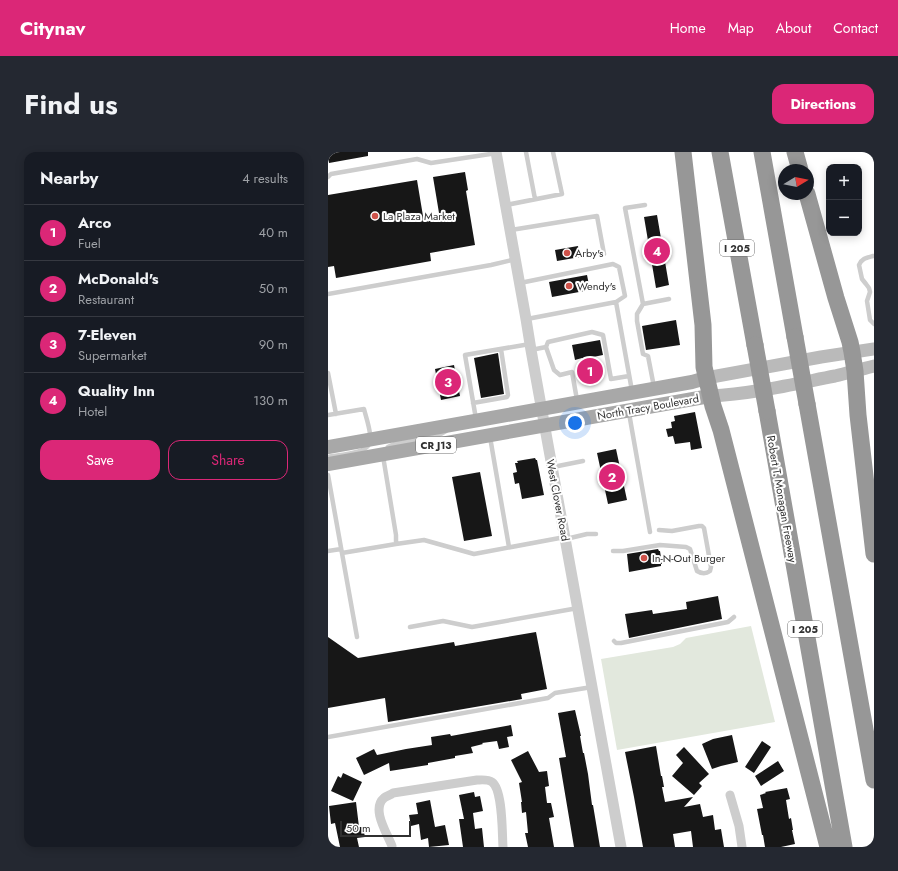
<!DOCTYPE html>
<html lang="en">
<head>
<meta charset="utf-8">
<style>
	body { margin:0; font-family:Jost,sans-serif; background:#242831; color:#f1f3f6 }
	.controls { position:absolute; right:12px; top:12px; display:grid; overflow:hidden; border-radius:8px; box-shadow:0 2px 10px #0003 }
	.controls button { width:36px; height:36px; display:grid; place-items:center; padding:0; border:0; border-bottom:1px solid #363941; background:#171b24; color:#f1f3f6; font:20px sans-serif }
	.compass { position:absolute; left:450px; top:12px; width:36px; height:36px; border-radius:50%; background:#171b24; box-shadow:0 2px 10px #0003; rotate:80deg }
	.scale { position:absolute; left:12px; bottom:10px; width:71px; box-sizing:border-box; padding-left:4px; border:2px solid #303030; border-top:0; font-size:11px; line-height:14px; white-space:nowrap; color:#303030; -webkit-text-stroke:3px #fff; paint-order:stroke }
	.you { position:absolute; left:247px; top:271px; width:14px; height:14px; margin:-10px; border:3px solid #fff; border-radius:50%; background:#1a73e8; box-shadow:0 0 0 6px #1a73e833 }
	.badge { display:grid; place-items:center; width:26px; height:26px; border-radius:50%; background:#db2777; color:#fff; font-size:13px; font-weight:700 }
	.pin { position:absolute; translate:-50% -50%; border:2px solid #fff; box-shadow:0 1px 4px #0006 }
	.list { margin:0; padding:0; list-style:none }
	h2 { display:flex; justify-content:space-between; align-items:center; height:52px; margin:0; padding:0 16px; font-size:17px }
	h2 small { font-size:13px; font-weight:400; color:#9ea1a6 }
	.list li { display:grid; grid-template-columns:26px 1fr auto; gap:12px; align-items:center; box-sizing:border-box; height:56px; padding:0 16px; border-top:1px solid #363941 }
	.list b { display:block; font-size:15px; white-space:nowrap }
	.list p { margin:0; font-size:13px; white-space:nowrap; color:#9ea1a6 }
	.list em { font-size:13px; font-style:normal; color:#9ea1a6 }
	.actions { display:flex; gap:8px; padding:12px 16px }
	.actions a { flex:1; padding:9px 0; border:1px solid #db2777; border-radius:12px; text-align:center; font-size:14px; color:#db2777 }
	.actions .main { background:#db2777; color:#fff }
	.map { position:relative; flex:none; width:546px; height:695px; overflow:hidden; border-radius:12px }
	header { display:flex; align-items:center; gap:24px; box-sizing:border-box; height:56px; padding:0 20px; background:#db2777; color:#fff }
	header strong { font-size:19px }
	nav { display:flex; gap:22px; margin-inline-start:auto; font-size:14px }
	.intro { display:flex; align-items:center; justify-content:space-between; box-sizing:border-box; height:96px; padding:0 24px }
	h1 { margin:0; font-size:28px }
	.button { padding:10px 18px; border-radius:12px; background:#db2777; color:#fff; font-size:14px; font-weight:700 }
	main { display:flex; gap:24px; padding:0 24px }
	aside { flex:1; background:#171b24; border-radius:12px; box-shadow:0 2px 10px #0003 }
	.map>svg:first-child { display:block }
	.green { fill:#e2e8dd }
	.building { fill:#171717 }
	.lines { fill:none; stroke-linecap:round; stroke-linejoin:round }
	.service { stroke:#cdcdcd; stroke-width:4.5 }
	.minor { stroke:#cdcdcd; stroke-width:9 }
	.tertiary { stroke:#cdcdcd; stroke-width:11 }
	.secondary { stroke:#bababa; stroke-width:13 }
	.primary { stroke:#a8a8a8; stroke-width:14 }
	.motorway { stroke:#979797; stroke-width:17 }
	.motorway-bridge { stroke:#979797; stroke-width:17 }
	.poi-dot { fill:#cf524a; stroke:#fff; stroke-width:1.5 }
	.labels { text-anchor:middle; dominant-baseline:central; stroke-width:4; stroke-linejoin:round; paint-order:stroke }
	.shield { fill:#fff; stroke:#6e6e6e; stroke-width:1 }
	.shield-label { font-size:10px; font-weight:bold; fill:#303030 }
	.poi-label { font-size:11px; fill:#303030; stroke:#fff; text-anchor:start }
	.street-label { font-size:11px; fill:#303030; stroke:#fff }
</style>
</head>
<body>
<header>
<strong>Citynav</strong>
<nav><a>Home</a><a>Map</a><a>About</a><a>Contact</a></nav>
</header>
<div class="intro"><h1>Find us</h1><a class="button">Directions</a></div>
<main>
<aside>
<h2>Nearby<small>4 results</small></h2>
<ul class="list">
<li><span class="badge">1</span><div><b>Arco</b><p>Fuel</p></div><em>40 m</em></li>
<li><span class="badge">2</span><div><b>McDonald's</b><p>Restaurant</p></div><em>50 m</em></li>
<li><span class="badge">3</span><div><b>7-Eleven</b><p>Supermarket</p></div><em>90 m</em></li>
<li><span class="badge">4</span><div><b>Quality Inn</b><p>Hotel</p></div><em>130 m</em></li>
</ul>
<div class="actions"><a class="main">Save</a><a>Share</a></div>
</aside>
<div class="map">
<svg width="546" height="695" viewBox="0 0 546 695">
	<rect width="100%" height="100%" fill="#fff"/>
	<path class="green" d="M423,474L447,570L289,598L273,507L345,495L352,492L358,486Z"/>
	<path class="building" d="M0,0H40V4L1,11Z
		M137,20L140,38L138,39L147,93L102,101L103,109L8,126L6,114L0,115V43L89,28L96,70L112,67L105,25Z
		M329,63L341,133L328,136L316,65Z
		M250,94L252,105L229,109L227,98Z
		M259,123L262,138L224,145L221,130Z
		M348,168L352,193L318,198L314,174Z
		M272,188L275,203L265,205L270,229L259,232L254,206L247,208L244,193Z
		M170,201L176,242L153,246L146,206Z
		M126,213L132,244L113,248L107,217Z
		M367,260L374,296L363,298L362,290L347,292L345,284L340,285L338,277L344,276L343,270L347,269L346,264Z
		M288,297L299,348L280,352L269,301Z
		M207,306L208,308H209L216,343L194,347L191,331L187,332L185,321L189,320L187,311H190L189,309Z
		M152,320L164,384L136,389L124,325Z
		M330,397L331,399H332L334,412H333V414L301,420L299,402Z
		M390,444L394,467L301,486L297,462L324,458L325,462L359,457L358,450Z
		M208,480L219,537L193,542L194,547L60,570L57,546L0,556V485L30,506L126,490L127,494Z
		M247,558L253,584H252L255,601H256L260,622L264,653H265L272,695H246L231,606L238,605L230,561Z
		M183,573L185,584L179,585L181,595L171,597L169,589L154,591L155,592L143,595L145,601L127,604V606L100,611V613L62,619L61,611L36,623L28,606L46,597L49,603L78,597L104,593L103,585L122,582L123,584Z
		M404,583L410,610L393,614L384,617L374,592L385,587Z
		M434,589L443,595L426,621L417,615Z
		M328,594L333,624H334L336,635H334L337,650L365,645L356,655L372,652L375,665L385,663L387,678L393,677L396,695H365L363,679L345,682L347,695H315L306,645L297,600Z
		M356,595L381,622L371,631L374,634L366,643L344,624L355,611L348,603Z
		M200,599L211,620L219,619L221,634L217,635L219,651H223L226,665L221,666L226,695H200L197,681H200L198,660L194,661L193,650H194L191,631L194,630L183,608Z
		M450,609L456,619L433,634L427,624Z
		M15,621L34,630L25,649L3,639L10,624L13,626Z
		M459,636L462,647L458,648L461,667L463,666L465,678H464L467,692L453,695H437L435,683H434L429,657L435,656L432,643L438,641L437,640Z
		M146,640L147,645L152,644L155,659L145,661L147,677L154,676L156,695H135L131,667H136L131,643Z
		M102,648L107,675L117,673L121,693L101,695L100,686L93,688L91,672L83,674L81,663L90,662L88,651Z
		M28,650L31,675H35L37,685L29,686L31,695H12L7,671L3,672L1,654Z"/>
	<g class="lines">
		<path class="service" d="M198,0L207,47
			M0,25L3,22L89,7L103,11L169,1
			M178,53L234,42L225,0
			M317,53L297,56L315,152L309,162V169L315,202L320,204L326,235
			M183,78L269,64L276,102
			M545,104C538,106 533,107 531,113L534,127L538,132L541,136L542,140L539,149L542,168L546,172
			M192,131L285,112L291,115L297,144L288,150L199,167
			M0,142L163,113L188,107
			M288,150L304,239
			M315,152L341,147
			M218,195L226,218L232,223L244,220L249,248
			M203,198L218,195L220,190L264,180L275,183L283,227L301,224
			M0,221L8,262
			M145,251L179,245L180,243L173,197
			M301,261L322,380
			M0,263L36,257C38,265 41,273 42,282C42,286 42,291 40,294C34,302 9,303 0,305
			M148,267L137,203L202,192
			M162,285L181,395
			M58,298L60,295L66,292L111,283L118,279
			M55,304L68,383V392
			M225,315L255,309
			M0,323L29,485
			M238,387L259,382H268
			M0,399L13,397
			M285,399H295L332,393L358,395L362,397L369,419C374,422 378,422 382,419L383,415L376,376L374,374H371L344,379L331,378
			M14,401L68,392L96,388L146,402L237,385
			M82,475L115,469L144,475L250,456
			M286,489L288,491H293L400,470L406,465
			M0,585L220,546L227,541L264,535"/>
		<path class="minor" d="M402,643L411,674L414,695
			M64,694C59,681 43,657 56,646C58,644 63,643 65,641L149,628C153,628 160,627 164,630C175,638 174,681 175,695"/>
		<path class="tertiary" d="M168,0L198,167L203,198L219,287L293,695"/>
		<path class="secondary" d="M378,226L493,205L546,197
			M382,244C424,242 466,232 507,224C520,221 533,217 546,214"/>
		<path class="primary" d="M0,295L364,230L378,226
			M0,312L382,244"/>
		<path class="motorway" d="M355,0L375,173L376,215L385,254L393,278L500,695
			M392,0L427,193
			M434,0L467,185
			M467,0L472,18
			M479,42L508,146L522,190L524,200L527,219L530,263L546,402
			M479,252L546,628
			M439,259L516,695"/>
		<path class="motorway-bridge" d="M467,185L479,252
			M427,193L439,259"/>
	</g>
	<g class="poi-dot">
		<circle cx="47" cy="64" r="4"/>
		<circle cx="239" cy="101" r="4"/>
		<circle cx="241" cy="134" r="4"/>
		<circle cx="316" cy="406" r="4"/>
	</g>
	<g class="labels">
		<g class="shield">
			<rect x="392" y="88" width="34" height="16" rx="3"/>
			<rect x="88" y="285" width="40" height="16" rx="3"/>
			<rect x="460" y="469" width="34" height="16" rx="3"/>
		</g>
		<g class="shield-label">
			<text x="409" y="96">I 205</text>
			<text x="108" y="293">CR J13</text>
			<text x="477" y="477">I 205</text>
		</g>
		<g class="poi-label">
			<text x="55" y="64">La Plaza Market</text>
			<text x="247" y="101">Arby's</text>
			<text x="249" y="134">Wendy's</text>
			<text x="324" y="406">In-N-Out Burger</text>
		</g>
		<g class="street-label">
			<text transform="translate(320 255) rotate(-10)">North Tracy Boulevard</text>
			<text transform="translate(454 347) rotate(80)">Robert T. Monagan Freeway</text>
			<text transform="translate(230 348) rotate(79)">West Clover Road</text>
		</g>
	</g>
</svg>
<div class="controls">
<button>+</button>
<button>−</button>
</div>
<svg class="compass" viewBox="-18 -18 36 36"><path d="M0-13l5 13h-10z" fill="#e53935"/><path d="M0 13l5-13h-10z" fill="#9ea1a6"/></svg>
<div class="scale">50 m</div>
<div class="you"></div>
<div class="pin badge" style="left:262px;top:219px">1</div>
<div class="pin badge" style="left:284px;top:325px">2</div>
<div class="pin badge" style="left:120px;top:230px">3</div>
<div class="pin badge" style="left:329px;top:99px">4</div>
</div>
</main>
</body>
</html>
